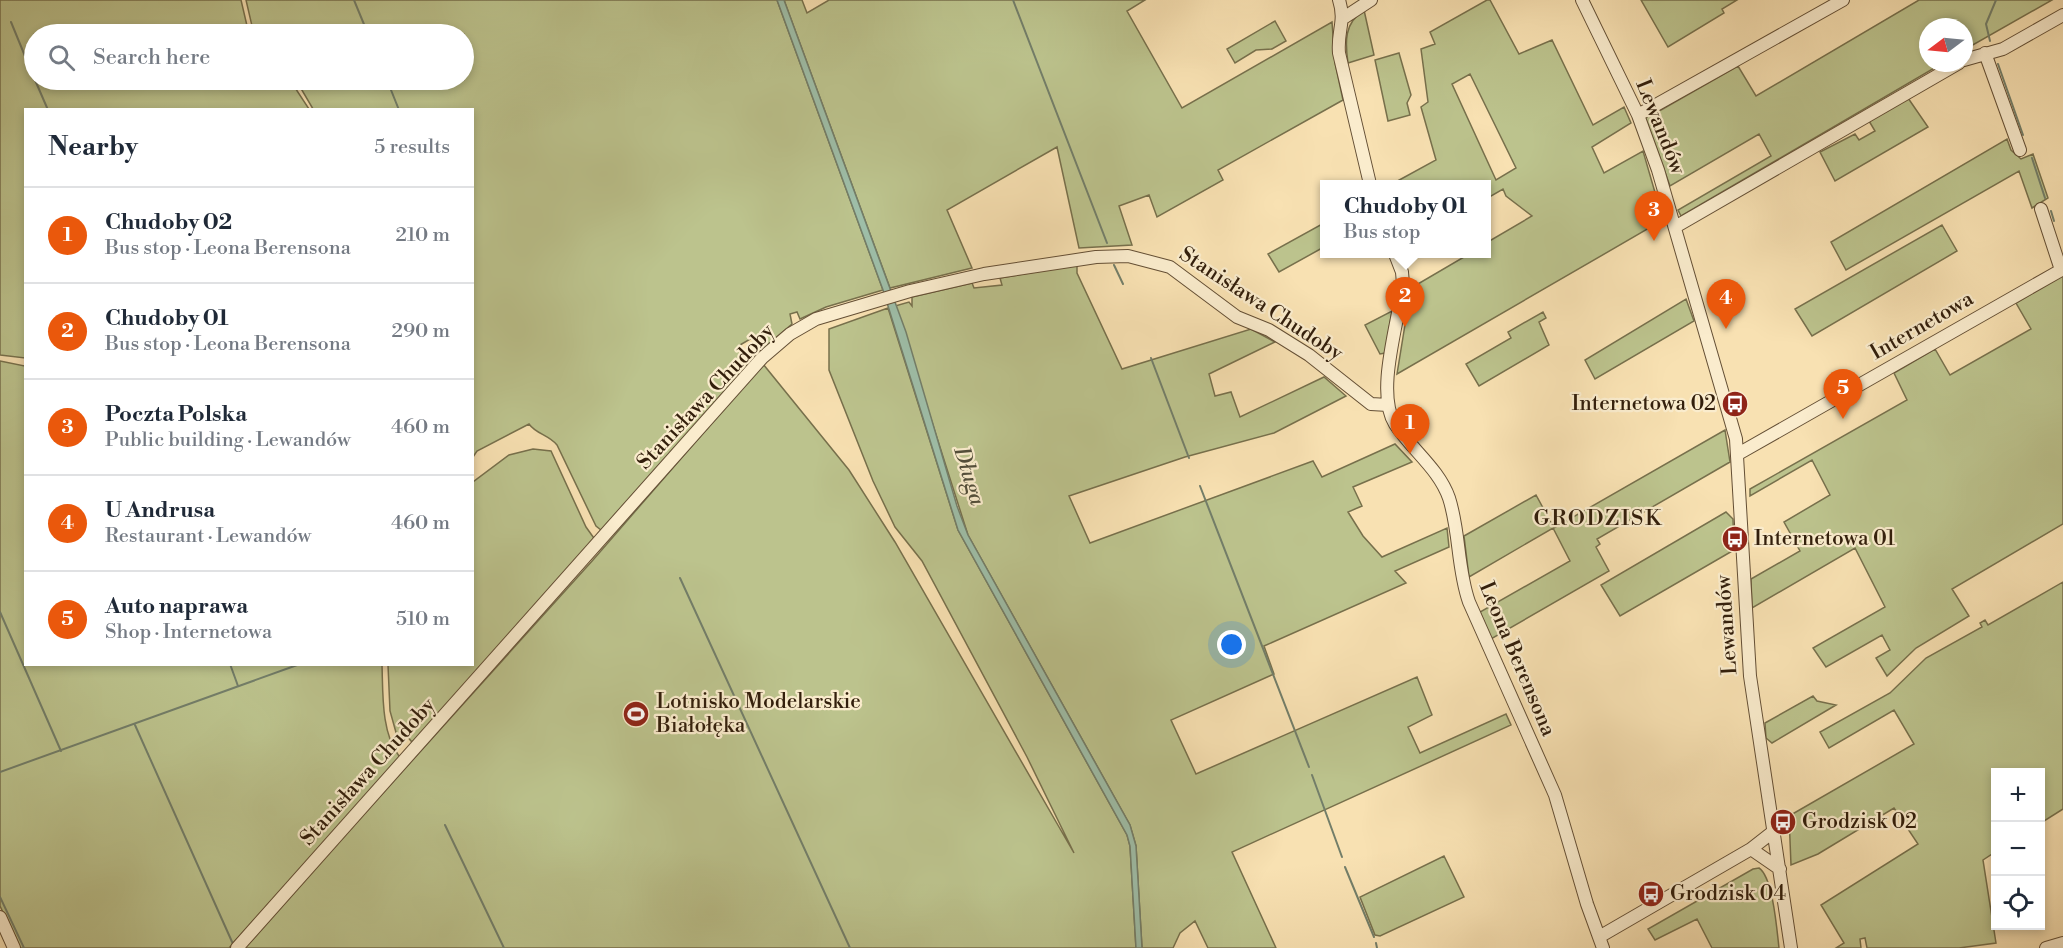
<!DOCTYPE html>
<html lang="en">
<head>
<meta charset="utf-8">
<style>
	body { margin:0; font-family:"Libre Bodoni",serif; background:#f2f2f3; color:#1f2937 }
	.controls { position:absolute; right:18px; bottom:18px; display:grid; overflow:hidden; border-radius:0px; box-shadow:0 3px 9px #0003 }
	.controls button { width:54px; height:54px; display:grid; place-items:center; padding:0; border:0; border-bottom:2px solid #e0e1e3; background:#fff; color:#1f2937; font:30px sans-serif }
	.compass { position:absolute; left:1919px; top:18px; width:54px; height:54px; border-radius:50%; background:#fff; box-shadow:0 3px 9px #0003; rotate:254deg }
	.you { position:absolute; left:1232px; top:645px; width:21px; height:21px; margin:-15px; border:4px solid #fff; border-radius:50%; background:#1a73e8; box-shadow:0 0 0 9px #1a73e833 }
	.badge { display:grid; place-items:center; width:39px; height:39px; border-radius:50%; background:#ea580c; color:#fff; font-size:20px; font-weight:700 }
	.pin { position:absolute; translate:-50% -50px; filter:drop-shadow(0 2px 3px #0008) }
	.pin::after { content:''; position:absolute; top:32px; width:21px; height:18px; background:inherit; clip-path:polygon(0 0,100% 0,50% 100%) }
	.popup { position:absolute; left:1320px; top:180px; width:171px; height:78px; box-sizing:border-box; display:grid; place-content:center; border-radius:0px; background:#fff; filter:drop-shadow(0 2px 4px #0005); font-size:20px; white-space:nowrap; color:#747a83 }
	.popup b { font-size:22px; color:#1f2937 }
	.popup::after { content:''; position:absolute; left:50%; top:100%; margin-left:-12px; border:12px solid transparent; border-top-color:#fff }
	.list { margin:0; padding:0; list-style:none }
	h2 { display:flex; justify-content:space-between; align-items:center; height:78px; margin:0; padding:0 24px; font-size:26px }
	h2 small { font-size:20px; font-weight:400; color:#747a83 }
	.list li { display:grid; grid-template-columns:39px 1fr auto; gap:18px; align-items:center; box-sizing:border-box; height:96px; padding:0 24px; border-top:2px solid #e0e1e3 }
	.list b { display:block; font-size:22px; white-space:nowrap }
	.list p { margin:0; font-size:20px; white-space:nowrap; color:#747a83 }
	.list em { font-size:20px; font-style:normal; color:#747a83 }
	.icon { flex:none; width:33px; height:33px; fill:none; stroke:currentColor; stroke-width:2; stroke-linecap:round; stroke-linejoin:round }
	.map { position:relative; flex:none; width:2063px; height:948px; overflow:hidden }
	.search { position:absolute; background:#fff; box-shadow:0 3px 9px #0003; left:24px; top:24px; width:450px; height:66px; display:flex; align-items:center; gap:15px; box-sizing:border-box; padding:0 21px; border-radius:33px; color:#747a83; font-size:22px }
	.panel { position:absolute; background:#fff; box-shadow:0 3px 9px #0003; left:24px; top:108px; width:450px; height:558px; border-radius:0px }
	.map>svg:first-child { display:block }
	.green { fill:#bcc38d; stroke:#77704c; stroke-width:1.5; fill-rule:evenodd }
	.water { fill:#9ebea8; stroke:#737e69; stroke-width:1.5 }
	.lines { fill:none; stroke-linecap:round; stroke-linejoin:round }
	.stream { stroke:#737e69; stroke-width:2 }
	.minor-casing { stroke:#644f35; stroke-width:14 }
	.minor { stroke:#faeccd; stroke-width:12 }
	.labels { text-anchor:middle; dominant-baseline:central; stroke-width:4.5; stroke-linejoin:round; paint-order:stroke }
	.street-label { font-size:21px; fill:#321e0b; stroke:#faeccd }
	.poi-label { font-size:21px; fill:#321e0b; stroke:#faeccd; text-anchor:start }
	.water-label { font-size:22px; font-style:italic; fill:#524e3a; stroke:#faeccd }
	.neighbourhood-label { font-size:22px; letter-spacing:1.5px; fill:#321e0b; stroke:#faeccd }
</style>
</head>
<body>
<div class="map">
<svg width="2063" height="948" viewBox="0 0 2063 948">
	<rect width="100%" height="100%" fill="#f8e1b2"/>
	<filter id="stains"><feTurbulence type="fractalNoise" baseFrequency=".00333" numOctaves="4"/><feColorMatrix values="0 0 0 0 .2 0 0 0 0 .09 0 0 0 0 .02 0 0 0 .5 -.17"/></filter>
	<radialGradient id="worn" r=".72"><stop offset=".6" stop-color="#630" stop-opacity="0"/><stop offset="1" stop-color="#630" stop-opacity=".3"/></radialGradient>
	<path class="green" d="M0,0H241L248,30L252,34H34V80H290L309,109L26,110L25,358L0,355Z
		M246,0H777L883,290L826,307L800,319L797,312L790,314L792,324L759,352L764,331L740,345L741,350L757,358L601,530L596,526L557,445C549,435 536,434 529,424L477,451L473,457L472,110L313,109L296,80H464V34H258L252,26Z
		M784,0H802L807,13L829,0H1145L1127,11L1182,108L1332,22L1335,63L1343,100L1218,170L1223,180L1157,217L1149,195L1119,206L1132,245L1079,248L1057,147L947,210L972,268L890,288Z
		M1487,0H1490L1519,54L1552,40L1593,125L1624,107L1631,123L1592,147L1604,173L1643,151L1663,220L1397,374L1411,288L1469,254H1486V243L1532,216L1506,196L1503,189L1486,199V184H1392L1436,160L1421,107L1428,102L1421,49L1435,44L1430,32ZM1470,74L1516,168L1496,180L1452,84Z
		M1641,0H1737L1722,9L1724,13L1668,47Z
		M1919,0H2052L1964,50V27H1928V63H1943L1681,216L1678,210L1771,156L1759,134L1670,186L1644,114L1661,110L1738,66L1756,96Z
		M1364,10L1374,55L1348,63C1345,42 1344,23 1364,10Z
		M1275,21L1286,41L1272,49L1256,50L1235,63L1227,49Z
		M1399,53L1411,95L1407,103L1410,115L1388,121L1375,60Z
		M1908,98L1928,127L1835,181L1820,152L1855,134L1859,140L1875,131L1869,121Z
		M2007,139L2011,150L2021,159L2033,154L2048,198L2032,208L2019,171L1846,270L1831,242Z
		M1324,223V247L1279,272L1268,254Z
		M1942,225L1957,251L1812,336L1795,309Z
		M1077,265V273L1122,369L1251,329L1275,342L1209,374L1215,396L1231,392L1240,417L1324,377L1346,396L1274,433L1185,457L1069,496L1090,543L1313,461L1322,477L1395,444L1412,462L1353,487L1362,506L1348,512L1363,536L1382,557L1447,528L1449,547L1395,571L1406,583L1264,646L1274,674L1171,720L1196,774L1417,677L1432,715L1408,727L1420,753L1506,714L1511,725L1232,852L1276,948H1208L1195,921L1180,933L1173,948H1142L1136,846L1130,825L968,535L895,306L909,302L912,306V297L972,283L974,288L1002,285L1000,278Z
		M2063,275V524L1952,589L1969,616L1916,648L1887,676L1876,658L1890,650L1882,635L1826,667L1813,648L1885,607L1855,548L1752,608L1751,579L1800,551L1784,522L1830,495L1812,460L1750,496V489L1907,400L1894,373L1935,349L1950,375L2031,329L2016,303Z
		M1686,299L1694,321L1595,379L1585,360Z
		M888,308L958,530L1127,835L1130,846L1136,948H243L593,560L763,364L849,470L895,542L1074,853L1027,757L922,561L895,527L873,481L829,370V329Z
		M1392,311L1385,353L1380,354L1365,325Z
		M1543,312L1546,318L1539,322L1549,345L1479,386L1466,364L1511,338L1508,332Z
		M0,361L25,366L26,664L382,665C383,692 381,733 399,756L398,762L229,948H20L0,906Z
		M1725,430L1730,462L1597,539L1600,544L1596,547L1609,571L1491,639L1480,612L1570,561L1553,528L1469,577L1464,536L1536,495L1554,528Z
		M533,449L551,451L586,527L596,541L415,742L411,741L404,732L397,736L390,711L388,665L472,664L473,482L509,455Z
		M1726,512L1733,519L1734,550L1620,616L1601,585Z
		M2063,582V809L2041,823L2040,772H1996L1995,852L1983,860L1996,943L1959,948H1867L1865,938L1860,939L1861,948H1836L1844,943L1821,905L1918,844L1894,808L1818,854L1791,865L1789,816L1914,744L1894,710L1829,748L1820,732L1890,693L1926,658L1982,627L1980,623L1985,620L1988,625Z
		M1813,696L1817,701L1836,705L1772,743L1766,738L1765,723Z
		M1444,856L1464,897L1380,936L1375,935L1360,897Z
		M1759,868C1773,877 1777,931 1779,948H1712L1697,919L1655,940L1648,929L1753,869Z"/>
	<path class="water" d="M777,0H784L906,332L957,506L968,535L1130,825L1136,846L1142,948H1136L1130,846L1127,835L958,530L883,290Z"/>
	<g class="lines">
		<path class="stream" d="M354,0L368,34
			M1013,0L1107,243
			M11,22L34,78
			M1990,41L1986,24L1996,0
			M1998,64L2023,135
			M35,80L48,110
			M387,80L399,110
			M2032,158L2045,198
			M2051,211L2054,221
			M1114,265L1123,284
			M1151,358L1189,458
			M1200,486L1309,767
			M680,578L850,948
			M0,612L61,751
			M230,664L238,686
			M135,725L233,944
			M0,772L300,664
			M1312,775L1342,857
			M445,825L504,948
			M1345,867L1374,937
			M0,897L24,948
			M1376,943L1377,948"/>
		<defs>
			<path id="minor" d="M1339,0C1346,22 1337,30 1339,53L1370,184
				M1582,0L1638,115L1658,170L1736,439L1750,676L1791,948
				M1345,17L1371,0
				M1985,53L2020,150
				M1964,60L2003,49L2063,15
				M1638,115L1843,0
				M2041,209L2061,270
				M1675,227L1959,63
				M1395,254L1402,272L1403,284C1399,321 1375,392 1395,424C1412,450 1439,469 1449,498C1460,532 1457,568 1469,602L1555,795L1587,904L1603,948
				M1738,454L2063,269
				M1751,849L1780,869
				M0,917L14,948
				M1599,937L1751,849L1774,831
				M237,948L762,358L790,334L816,319L910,291L984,274L1096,257L1128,256L1170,267L1237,317L1269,330L1309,355L1371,404L1388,405
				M2046,948L2063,943"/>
		</defs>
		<use href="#minor" class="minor-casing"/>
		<use href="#minor" class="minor"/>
	</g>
	<defs>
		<symbol id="bus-disc" viewBox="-11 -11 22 22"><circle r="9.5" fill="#8f2418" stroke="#faeccd"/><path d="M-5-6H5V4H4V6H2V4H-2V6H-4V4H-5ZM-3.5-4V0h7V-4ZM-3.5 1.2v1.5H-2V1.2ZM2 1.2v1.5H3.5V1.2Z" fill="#fff"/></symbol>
		<symbol id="stadium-disc" viewBox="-11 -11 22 22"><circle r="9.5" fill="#8f2418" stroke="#faeccd"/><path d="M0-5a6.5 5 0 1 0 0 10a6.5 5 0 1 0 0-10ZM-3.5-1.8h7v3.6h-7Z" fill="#fff"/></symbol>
	</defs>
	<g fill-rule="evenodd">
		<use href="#bus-disc" x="1720" y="389" width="30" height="30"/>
		<use href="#bus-disc" x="1720" y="524" width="30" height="30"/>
		<use href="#stadium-disc" x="621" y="699" width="30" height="30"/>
		<use href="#bus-disc" x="1768" y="807" width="30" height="30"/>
		<use href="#bus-disc" x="1636" y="879" width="30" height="30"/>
	</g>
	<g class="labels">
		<g class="street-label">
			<text transform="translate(1660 127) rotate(68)">Lewandów</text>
			<text transform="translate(1261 304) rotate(33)">Stanisława Chudoby</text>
			<text transform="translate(1922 326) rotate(-30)">Internetowa</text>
			<text transform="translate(706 397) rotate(-47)">Stanisława Chudoby</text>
			<text transform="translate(1727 625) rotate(-94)">Lewandów</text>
			<text transform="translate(1517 659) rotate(67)">Leona Berensona</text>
			<text transform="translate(368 772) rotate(-48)">Stanisława Chudoby</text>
		</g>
		<g class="poi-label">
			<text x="1716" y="404" text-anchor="end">Internetowa 02</text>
			<text x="1754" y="539">Internetowa 01</text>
			<text x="656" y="702">Lotnisko Modelarskie<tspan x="656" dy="24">Białołęka</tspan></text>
			<text x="1802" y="822">Grodzisk 02</text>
			<text x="1670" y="894">Grodzisk 04</text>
		</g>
		<g class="water-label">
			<text transform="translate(969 476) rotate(73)">Długa</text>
		</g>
		<g class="neighbourhood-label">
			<text x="1598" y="518">GRODZISK</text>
		</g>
	</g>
	<rect width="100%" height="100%" filter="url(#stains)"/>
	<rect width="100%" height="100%" fill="url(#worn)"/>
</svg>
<div class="controls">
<button>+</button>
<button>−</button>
<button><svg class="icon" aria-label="locate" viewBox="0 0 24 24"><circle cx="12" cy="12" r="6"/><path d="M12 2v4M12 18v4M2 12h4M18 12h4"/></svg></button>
</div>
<svg class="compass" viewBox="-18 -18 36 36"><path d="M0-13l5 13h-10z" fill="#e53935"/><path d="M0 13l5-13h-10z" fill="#747a83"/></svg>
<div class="you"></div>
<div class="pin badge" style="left:1410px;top:454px">1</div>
<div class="pin badge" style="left:1405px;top:327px">2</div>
<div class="popup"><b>Chudoby 01</b>Bus stop</div>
<div class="pin badge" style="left:1654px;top:241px">3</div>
<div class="pin badge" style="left:1726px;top:329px">4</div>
<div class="pin badge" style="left:1843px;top:419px">5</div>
<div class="search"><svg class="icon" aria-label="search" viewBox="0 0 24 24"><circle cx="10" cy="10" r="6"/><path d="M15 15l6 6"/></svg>Search here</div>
<section class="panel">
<h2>Nearby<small>5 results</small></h2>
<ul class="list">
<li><span class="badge">1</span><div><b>Chudoby 02</b><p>Bus stop · Leona Berensona</p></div><em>210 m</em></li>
<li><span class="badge">2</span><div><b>Chudoby 01</b><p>Bus stop · Leona Berensona</p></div><em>290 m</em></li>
<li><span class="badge">3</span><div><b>Poczta Polska</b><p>Public building · Lewandów</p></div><em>460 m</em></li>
<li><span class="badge">4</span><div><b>U Andrusa</b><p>Restaurant · Lewandów</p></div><em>460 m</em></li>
<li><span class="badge">5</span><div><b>Auto naprawa</b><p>Shop · Internetowa</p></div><em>510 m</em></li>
</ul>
</section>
</div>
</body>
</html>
